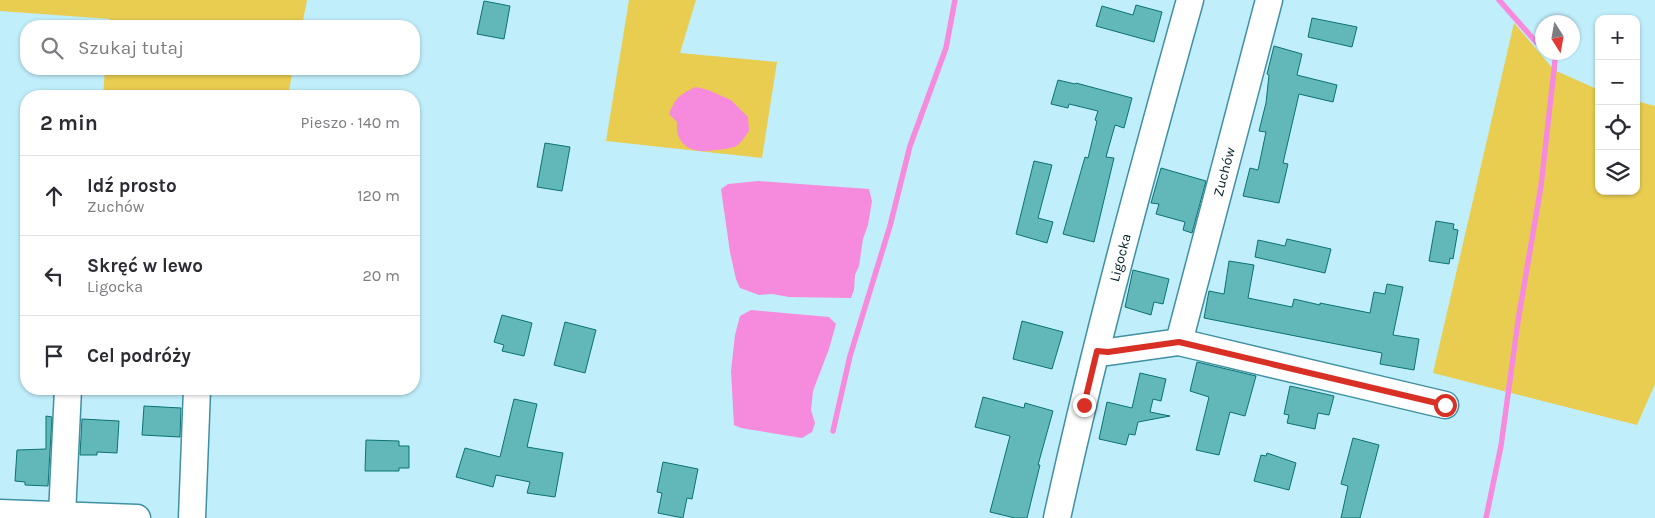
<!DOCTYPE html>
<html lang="pl">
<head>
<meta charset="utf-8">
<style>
	body { margin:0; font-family:Karla,sans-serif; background:#f2f2f3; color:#2b2b33 }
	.controls { position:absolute; right:15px; top:15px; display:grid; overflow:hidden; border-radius:10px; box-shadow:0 1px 4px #0004 }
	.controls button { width:45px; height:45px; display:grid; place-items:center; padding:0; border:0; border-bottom:1px solid #e1e1e2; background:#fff; color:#2b2b33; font:25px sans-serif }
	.compass { position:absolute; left:1535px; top:15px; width:45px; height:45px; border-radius:50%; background:#fff; box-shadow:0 1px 4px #0004; rotate:169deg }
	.stop { position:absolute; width:15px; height:15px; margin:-11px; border:4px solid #d93025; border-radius:50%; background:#fff }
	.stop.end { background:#d93025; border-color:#fff; box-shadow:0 1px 5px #0008 }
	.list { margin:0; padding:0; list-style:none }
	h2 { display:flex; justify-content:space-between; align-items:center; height:65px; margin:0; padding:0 20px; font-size:21px }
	h2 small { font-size:16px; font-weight:400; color:#7c7c81 }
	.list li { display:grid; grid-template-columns:32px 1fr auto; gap:15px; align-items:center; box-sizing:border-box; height:80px; padding:0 20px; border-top:1px solid #e1e1e2 }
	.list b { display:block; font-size:19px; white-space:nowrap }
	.list p { margin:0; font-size:16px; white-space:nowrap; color:#7c7c81 }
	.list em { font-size:16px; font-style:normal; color:#7c7c81 }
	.icon { flex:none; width:28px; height:28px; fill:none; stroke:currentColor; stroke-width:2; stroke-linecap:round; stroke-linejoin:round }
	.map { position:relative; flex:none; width:1655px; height:518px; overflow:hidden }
	.search { position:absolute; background:#fff; box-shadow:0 1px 4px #0004; left:20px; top:20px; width:400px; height:55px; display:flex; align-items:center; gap:12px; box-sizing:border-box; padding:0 18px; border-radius:20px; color:#7c7c81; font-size:19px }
	.panel { position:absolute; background:#fff; box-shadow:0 1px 4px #0004; left:20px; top:90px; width:400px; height:305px; border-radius:20px }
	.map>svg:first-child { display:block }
	.green { fill:#e9cd50 }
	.water { fill:#f68bdd }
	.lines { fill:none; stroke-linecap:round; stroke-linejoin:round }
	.stream { stroke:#f68bdd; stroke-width:5.5 }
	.building { fill:#62b7b8; stroke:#0b7273 }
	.minor-casing { stroke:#4090a3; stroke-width:29 }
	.minor { stroke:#fff; stroke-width:26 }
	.route { stroke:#d93025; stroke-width:6 }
	.labels { text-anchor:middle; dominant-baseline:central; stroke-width:5; stroke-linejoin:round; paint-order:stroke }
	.street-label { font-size:14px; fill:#001f26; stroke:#fff }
</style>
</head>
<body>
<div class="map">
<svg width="1655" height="518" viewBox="0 0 1655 518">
	<rect width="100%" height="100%" fill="#c1eefb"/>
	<path class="green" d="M0,0H307L302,26H109L110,19L0,11Z
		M629,0H696L680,53L777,62L762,158L606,141Z
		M1514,23L1554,70L1599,90V191H1636V101L1655,106V384L1637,425L1433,373Z
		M105,69H293L288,96H103Z"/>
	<path class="water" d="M696,87L708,90L731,100L748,117L749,131C746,135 743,140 739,144C733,149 724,149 716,150C695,154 675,148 677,122L669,114C676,97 680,94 696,87Z
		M758,181L869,189L872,201L868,225L863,239L859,266L855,275L854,290L851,298L789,297L772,294L759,295L740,288L736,279L730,252L721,189L728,184Z
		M751,310L829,317L836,324L829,349L813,391L811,410L815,423L812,432L802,438L741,428L734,425L731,371L735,335L740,316Z"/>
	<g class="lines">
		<path class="stream" d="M1499,0L1537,43L1542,46
			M833,431L850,356L890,226L910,146L946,48L955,0
			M1486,518L1501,446L1518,321L1541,186L1556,52"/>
	</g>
	<path class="building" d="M484,1L510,6L504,39L477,34Z
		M1136,5L1162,12L1154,42L1096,26L1102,6L1133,15Z
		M1312,18L1357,27L1352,47L1308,37Z
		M1274,46L1302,54L1297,75L1337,85L1333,102L1299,94L1283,163L1288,164L1279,203L1243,196L1250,168L1258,170L1266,132L1259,131L1266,103L1269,75L1267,74Z
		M1058,80L1075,84L1076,83L1132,98L1124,128L1115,125L1106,157L1114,158L1094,242L1063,234L1085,157L1088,158L1097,121L1095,120L1098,111L1069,104L1068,108L1051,104Z
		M545,143L570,147L562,191L537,187Z
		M1034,161L1052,165L1038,218L1053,222L1047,243L1016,234Z
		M1161,168L1206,181L1192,233L1183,230L1185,222L1156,214L1159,204L1151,203Z
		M1436,221L1454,224L1453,229L1458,230L1453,259L1450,258L1449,264L1429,261Z
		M1287,239L1331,249L1325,273L1255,257L1258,240L1285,246Z
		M1229,261L1254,265L1248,298L1292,307L1294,299L1320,305V303L1370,313L1374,292L1385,294L1387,284L1403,287L1393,335L1419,339L1414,370L1380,364L1382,353L1204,318L1209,291L1224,294Z
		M1133,270L1169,279L1163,304L1154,302L1151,315L1125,307Z
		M502,315L532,323L524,356L502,351L504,345L494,342Z
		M1022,321L1063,332L1052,369L1013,359Z
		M565,322L596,330L585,373L554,365Z
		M1197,362L1256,376L1245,416L1230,412L1219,455L1196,450L1209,397L1190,391Z
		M1140,373L1166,379L1161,401L1153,399L1150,412L1170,416L1138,422L1135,435L1129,434L1126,445L1099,439L1107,402L1132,408Z
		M1290,386L1334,396L1329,415L1318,413L1315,429L1287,423L1289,415L1284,414Z
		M983,397L1024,408L1025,403L1053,411L1038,465H1040L1027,518H1015L990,512L1010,436L975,427Z
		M514,399L537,404L527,447L563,453L555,497L527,493L530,482L496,475L493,487L456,477L465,448L500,457Z
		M144,406L181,408L180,437L142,435Z
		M46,416L52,417L48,486L25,485V482L15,481L17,450L46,449Z
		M82,419L119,421L117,453L97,452V455H80Z
		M1353,438L1379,445L1360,518H1341L1348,486L1341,484Z
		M366,440L399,441V446H409V468H399V471H365Z
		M1267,453L1296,463L1289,490L1254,481L1261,455L1266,456Z
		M663,462L698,469L692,499L687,498L683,518L658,513L662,493L657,492Z"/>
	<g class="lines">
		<defs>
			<g id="minor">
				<path id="s1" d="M1179,342L1269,0"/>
				<path d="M1097,351L1108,352L1179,342L1445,405"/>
				<path d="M0,513L137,518"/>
				<path d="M62,515L68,389"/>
				<path d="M192,518L197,389"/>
				<path id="s2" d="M1057,518C1095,344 1142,172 1190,0"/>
			</g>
		</defs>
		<use href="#minor" class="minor-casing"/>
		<use href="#minor" class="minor"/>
	</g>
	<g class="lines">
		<path class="route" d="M1084,405L1097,351L1108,352L1179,342L1445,405"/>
	</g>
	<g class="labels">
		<g class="street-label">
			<text stroke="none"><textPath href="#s1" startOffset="176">Zuchów</textPath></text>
			<text stroke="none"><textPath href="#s2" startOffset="268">Ligocka</textPath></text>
		</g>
	</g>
</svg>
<div class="controls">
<button>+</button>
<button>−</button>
<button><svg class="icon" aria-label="locate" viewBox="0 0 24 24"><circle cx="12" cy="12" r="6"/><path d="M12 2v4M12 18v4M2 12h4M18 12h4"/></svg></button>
<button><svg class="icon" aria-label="layers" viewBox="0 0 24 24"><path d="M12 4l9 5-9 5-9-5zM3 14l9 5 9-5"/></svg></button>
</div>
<svg class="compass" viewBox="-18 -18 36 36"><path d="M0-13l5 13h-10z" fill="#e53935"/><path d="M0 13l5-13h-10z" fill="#7c7c81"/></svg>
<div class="stop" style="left:1445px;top:405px"></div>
<div class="stop end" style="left:1084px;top:405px"></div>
<div class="search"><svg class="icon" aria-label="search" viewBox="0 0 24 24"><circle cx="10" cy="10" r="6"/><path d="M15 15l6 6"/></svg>Szukaj tutaj</div>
<section class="panel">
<h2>2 min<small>Pieszo · 140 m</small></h2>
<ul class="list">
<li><svg class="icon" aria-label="ahead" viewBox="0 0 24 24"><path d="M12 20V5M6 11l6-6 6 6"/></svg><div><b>Idź prosto</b><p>Zuchów</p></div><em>120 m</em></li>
<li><svg class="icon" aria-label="left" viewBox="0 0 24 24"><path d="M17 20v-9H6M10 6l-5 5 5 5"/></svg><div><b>Skręć w lewo</b><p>Ligocka</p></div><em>20 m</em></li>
<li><svg class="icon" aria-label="arrive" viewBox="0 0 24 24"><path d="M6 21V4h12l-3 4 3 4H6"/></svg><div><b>Cel podróży</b></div></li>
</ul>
</section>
</div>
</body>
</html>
